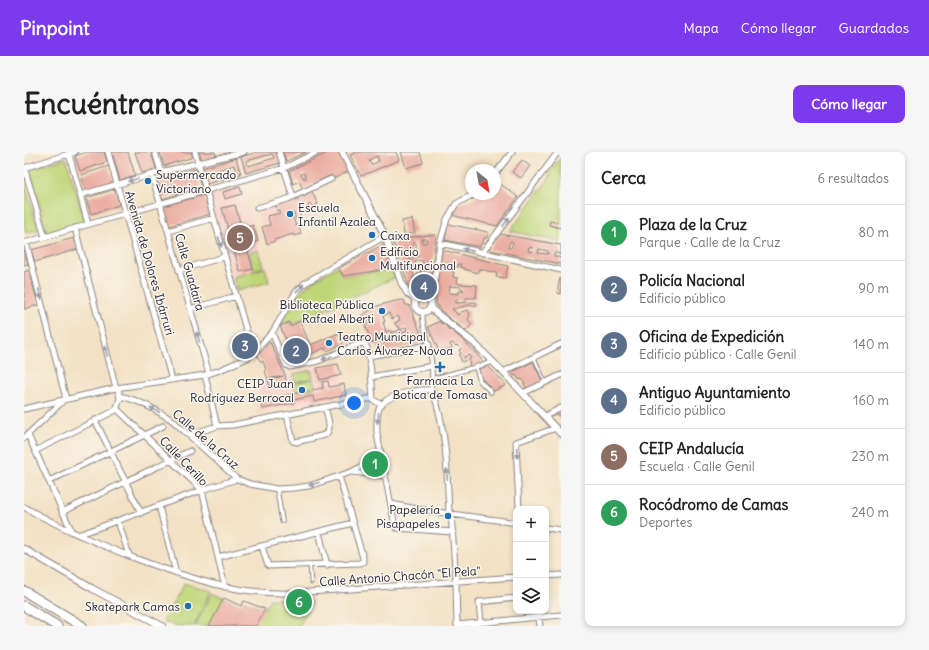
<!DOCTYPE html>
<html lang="es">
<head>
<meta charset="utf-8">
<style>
	body { margin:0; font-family:Delius,sans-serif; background:#f6f6f6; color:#222 }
	.controls { position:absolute; right:12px; bottom:12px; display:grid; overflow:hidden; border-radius:8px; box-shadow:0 2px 6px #0003 }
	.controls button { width:36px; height:36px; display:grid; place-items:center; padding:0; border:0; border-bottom:1px solid #e0e0e0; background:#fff; color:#222; font:20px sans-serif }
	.compass { position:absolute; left:441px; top:12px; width:36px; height:36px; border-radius:50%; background:#fff; box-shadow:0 2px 6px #0003; rotate:149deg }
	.you { position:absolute; left:330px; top:251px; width:14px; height:14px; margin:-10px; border:3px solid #fff; border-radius:50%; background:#1a73e8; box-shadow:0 0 0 6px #1a73e833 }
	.badge { display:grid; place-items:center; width:26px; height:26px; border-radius:50%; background:#7c3aed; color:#fff; font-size:13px; font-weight:700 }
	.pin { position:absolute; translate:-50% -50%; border:2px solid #fff; box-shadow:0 1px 4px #0006 }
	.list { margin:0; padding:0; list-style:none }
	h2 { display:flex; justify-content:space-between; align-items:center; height:52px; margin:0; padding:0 16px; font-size:17px }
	h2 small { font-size:13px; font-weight:400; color:#767676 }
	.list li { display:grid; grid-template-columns:26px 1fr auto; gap:12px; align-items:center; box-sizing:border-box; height:56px; padding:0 16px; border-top:1px solid #e0e0e0 }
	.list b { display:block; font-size:15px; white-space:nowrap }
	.list p { margin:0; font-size:13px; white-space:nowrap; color:#767676 }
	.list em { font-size:13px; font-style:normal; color:#767676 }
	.icon { flex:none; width:22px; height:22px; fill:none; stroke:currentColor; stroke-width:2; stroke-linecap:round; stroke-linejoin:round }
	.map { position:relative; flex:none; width:537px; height:474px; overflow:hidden; border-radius:8px }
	header { display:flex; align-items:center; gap:24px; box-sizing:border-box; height:56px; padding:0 20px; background:#7c3aed; color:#fff }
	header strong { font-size:19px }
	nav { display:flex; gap:22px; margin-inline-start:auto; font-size:14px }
	.intro { display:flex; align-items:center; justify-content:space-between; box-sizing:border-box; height:96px; padding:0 24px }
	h1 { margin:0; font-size:28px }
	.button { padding:10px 18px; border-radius:8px; background:#7c3aed; color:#fff; font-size:14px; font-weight:700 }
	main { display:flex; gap:24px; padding:0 24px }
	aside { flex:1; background:#fff; border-radius:8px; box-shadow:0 2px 6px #0003 }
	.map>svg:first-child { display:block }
	.built { fill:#f7d1c7 }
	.green { fill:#c0d578; stroke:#717c5a }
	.building { fill:#ebaea3; fill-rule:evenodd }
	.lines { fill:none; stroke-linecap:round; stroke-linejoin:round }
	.service-casing { stroke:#8a8280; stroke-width:4.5 }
	.pedestrian-casing { stroke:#8a8280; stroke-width:5.5 }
	.minor-casing { stroke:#8a8280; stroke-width:7 }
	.tertiary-casing { stroke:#8a8280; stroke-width:8 }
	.motorway-casing { stroke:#8a8280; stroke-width:11 }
	.service { stroke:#fff; stroke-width:2.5 }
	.pedestrian { stroke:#fff; stroke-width:3.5 }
	.minor { stroke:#fff; stroke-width:5 }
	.tertiary { stroke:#fff; stroke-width:6 }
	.motorway { stroke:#fff; stroke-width:9 }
	.oneway { fill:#9c9ca7 }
	.poi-dot { fill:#1f6fb2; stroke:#fbf7ec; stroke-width:1.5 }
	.labels { text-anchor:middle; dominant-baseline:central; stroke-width:3; stroke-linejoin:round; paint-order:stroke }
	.poi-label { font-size:12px; fill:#22223b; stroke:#fbf7ec; text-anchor:start }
	.street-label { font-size:12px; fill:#22223b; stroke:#fbf7ec }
</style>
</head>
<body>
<header>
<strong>Pinpoint</strong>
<nav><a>Mapa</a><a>Cómo llegar</a><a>Guardados</a></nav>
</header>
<div class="intro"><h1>Encuéntranos</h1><a class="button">Cómo llegar</a></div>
<main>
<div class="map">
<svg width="537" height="474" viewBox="0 0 537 474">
	<rect width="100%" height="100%" fill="#fbf7ec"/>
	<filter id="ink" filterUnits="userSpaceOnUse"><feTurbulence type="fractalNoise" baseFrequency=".025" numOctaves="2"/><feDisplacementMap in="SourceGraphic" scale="8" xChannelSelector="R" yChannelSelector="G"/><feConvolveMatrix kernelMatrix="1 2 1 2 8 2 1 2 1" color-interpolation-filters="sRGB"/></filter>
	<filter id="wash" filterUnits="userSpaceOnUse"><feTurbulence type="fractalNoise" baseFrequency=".012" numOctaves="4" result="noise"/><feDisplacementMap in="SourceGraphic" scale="16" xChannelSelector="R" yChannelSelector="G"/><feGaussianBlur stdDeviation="0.9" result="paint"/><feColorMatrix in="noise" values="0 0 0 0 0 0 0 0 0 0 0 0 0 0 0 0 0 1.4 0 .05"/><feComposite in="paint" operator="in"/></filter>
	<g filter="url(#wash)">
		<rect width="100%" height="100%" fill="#f2e1c4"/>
		<path class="built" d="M218,32L246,130L213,140L185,41Z
			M287,38L300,67L276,77L277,82L243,92L233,58Z
			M317,209L322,243L232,261L237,228Z"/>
		<path class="green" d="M537,5V90L486,79L526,25L525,21Z
			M42,6L61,70L23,81L5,17Z
			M0,28L14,78L2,81L0,73Z
			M234,98L239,115L230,118L225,101Z
			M314,114L319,124L369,117L372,125L266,174L265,170L256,174C269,140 284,131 314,114Z
			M241,116L245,130L213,139L209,125Z
			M287,218L289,226L271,230L270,222Z
			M289,227L291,236L271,240L270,231Z
			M356,307L359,322L336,319L335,317Z
			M160,431L187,439L170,474H150L139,469Z
			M188,441L217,454L220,449L240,457L246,447H285L287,452L275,474H171Z"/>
		<g id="blocks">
			<path class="building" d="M63,0H80L83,10L56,19L51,4Z
				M88,0H104L111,23L96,28Z
				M111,0H127L132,17L118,21Z
				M136,0H167L169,5L140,14Z
				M175,0H191L192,4L187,5V6L178,8Z
				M233,0H253L256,11L222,21L217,5ZM248,2L250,6L224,14L222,9Z
				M259,0H282L262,9Z
				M305,0H315L325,19L309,27L307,23L279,37L275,29L269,32L265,19ZM280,21L282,26L280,27L277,22Z
				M333,0H372L375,8L337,24L326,3ZM353,4L355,9L347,13L345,8Z
				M377,0H396L399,11L382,16Z
				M212,6L217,22L183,32L178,16ZM210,13L211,18L185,25L184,21Z
				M498,8L506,14L497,26L488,20Z
				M85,14L90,30L62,39L57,23Z
				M172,17L177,35L138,47L136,39H139L137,34L135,35L133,28Z
				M471,28L494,45L473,74L427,63L435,52L456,44L458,42H471Z
				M216,35L218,42L201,47L199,40Z
				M91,37L95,53L67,62L62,46Z
				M287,38L294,52L288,55L287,52L284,53L285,56L275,60L277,65L272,67L270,61L268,62L272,74L275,73L277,82L270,84L269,82L250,88L251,89L243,92L238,75L246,73L244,64L256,61V58L253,59L252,53L270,46L271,49L274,48L273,45L279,42L280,45L283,43L282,41Z
				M180,43L186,62L145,74L140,54Z
				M211,53L218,77L229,73L234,89L222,92L229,117L216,120L198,56Z
				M388,67L391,81L380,82L378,69Z
				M526,69L537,71V76L525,73Z
				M424,72L464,80L463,86H460L459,91H457L456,95L421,88Z
				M476,82L537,93V103H535V101H530V104L537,106V112L466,98V96ZM486,89L489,90L487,96H484ZM505,95L509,96L508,100L504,99ZM515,97L524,99V102L514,101Z
				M406,83H412L406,137L385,134L368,87ZM398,87H403L402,91H398ZM389,91H392V96H393V102H394V105L388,104L387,108L385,107L386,96H387V94H389ZM392,108L399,109L398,119L396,118V122H393V124L398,125V127L388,126L391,125L387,117H391Z
				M50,86L54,97L11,110L7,98Z
				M362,91L364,117L319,124L315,116Z
				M0,98L4,112L0,113Z
				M418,98L484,114L481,126L472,125L473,121L455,117L454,121L440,117V116L436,115L437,112H434V115L429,114L428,120H430L429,125L434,126L433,130L435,132L453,133L452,146H442L441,148L432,147V151L452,150V154L441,153L442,154L428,157L434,163L437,160L444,158L446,162L444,168L448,172L442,179L421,163V162L416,158L415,154H413L412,147V140ZM426,134L437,135V137H439V139H435V142L425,141Z
				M5,118L14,153L0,157V120Z
				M536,126H537V142L533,141Z
				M380,148L382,153H385L401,191L356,201L352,190L348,191L341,173L347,170L345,168L340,171L337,164L353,154L371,149ZM365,161L368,167L374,164L376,168L371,171L373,175L375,174L376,178L382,175L383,179L378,181L377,178L371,180H368L367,178L362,180L359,170H361L359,164ZM368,180L369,183L375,182L376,185L358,191L357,188L367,185L366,181ZM358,182L359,186L356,187L354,183Z
				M276,169L286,193L315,181L319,192L303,199L301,196L271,209L256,174L265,170L266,174Z
				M416,169L417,172L419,171L423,175L425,179L427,178L439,188L459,209L458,211L446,215L445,207L447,206L445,203L440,205L442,208L438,210L435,203L437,202L435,198L437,197L433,193L432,194L428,191L426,192L428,196L414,201L412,198L414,197L404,175Z
				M246,190L261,223L262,230L246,235L244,228L259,224L244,227L241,219L242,218L239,209L237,210L233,204Z
				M509,210L518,229L502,236L498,227L495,228L492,223L490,224L488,220Z
				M314,212L317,223L296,228L293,216Z
				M464,214L482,233L470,239L455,224L454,217Z
				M304,229L305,235L320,232L322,243L290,250L289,244L269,248L270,251L238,257L237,248L299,236L298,230Z
				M537,258V267L535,263L534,264L532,261Z
				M200,446L217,454L220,449L241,457L232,474H185Z
				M283,447L284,453L267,454V448Z"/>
		</g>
	</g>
	<g filter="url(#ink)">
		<use href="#blocks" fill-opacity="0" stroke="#8a8280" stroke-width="1"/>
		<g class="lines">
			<defs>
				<path id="service" d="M510,205L521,230
					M286,414L287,431"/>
				<path id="pedestrian" d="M399,160C397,172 403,182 405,194C408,208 409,223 407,238
					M452,216L456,229L467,240
					M408,227L469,210
					M253,337L258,369"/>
				<path id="minor" d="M84,0L148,228
					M131,0L137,20
					M171,0L229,202
					M255,0L269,45
					M45,2L64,72
					M0,15L21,85
					M0,16L51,0
					M471,22L488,0
					M128,23L185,222
					M56,43L137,20L220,0
					M233,56L264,47L307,27
					M51,76L92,236
					M144,79L190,66
					M2,90L42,247
					M0,91L260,16L293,0
					M416,91L537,118
					M458,101L534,0
					M155,118L200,105
					M404,146L409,139L416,91L423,67L432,52L450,42
					M166,157L212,144
					M248,181L262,213L266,215L294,209L337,191L341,192C347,201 348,235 349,248
					M345,204L405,193
					M479,220L537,192
					M181,223L193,274
					M347,225L408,214
					M499,241L537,223
					M96,244C115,248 132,258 148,268L213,327L226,332L253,337L270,336L285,334L327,320L357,305
					M0,257L92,236L181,223L196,218L223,206L231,199L248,181L272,140L281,131L361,84
					M93,257L178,338L201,435
					M263,263L269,289L272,290L301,283C309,277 303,264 301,255
					M521,264L537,256
					M71,268L117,361
					M4,283L48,380
					M165,283L193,274L209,273L343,247H348L358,253
					M0,286L40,248
					M11,299L92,258L96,247L94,236
					M328,320L361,324
					M25,329L139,274
					M367,352C408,361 450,364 492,371
					M135,354L152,421
					M0,355C37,376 74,392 113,407C168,427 213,443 272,441L492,425
					M495,357L492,290L532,276
					M38,360L166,299
					M425,361C423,320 423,279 409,240L407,238C394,237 361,242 355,257C352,265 353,274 353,282L371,374L373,376L429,380
					M427,361L432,429L433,474
					M94,369L105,403
					M522,376L537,378
					M295,380L303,413
					M54,383L178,338L213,327
					M238,394L244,414L335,411L339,410V406L315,324
					M194,405L329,371
					M522,424L537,423
					M514,459L516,474
					M457,471L455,450L492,446
					M433,473L537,463"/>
				<path id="tertiary" d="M318,0L361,84L378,132L384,142L393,148
					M391 152a8 8 0 1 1 16 0a8 8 0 1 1-16 0Z
					M406,156L450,191L479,220L537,282
					M0,397L69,437L138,474"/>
				<path id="motorway" d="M0,439L58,474
					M0,454L33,474"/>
			</defs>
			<use href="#service" class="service-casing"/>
			<use href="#pedestrian" class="pedestrian-casing"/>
			<use href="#minor" class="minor-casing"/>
			<use href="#tertiary" class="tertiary-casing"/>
			<use href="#motorway" class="motorway-casing"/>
			<use href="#service" class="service"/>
			<use href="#pedestrian" class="pedestrian"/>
			<use href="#minor" class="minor"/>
			<use href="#tertiary" class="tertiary"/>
			<use href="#motorway" class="motorway"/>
		</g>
		<defs><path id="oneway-solid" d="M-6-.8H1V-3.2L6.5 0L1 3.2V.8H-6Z"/></defs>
		<g class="oneway">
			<use href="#oneway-solid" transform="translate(109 28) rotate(164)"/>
			<use href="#oneway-solid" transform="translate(482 70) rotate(-53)"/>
			<use href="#oneway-solid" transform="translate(196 90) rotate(75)"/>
			<use href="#oneway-solid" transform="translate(444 98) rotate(-167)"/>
			<use href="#oneway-solid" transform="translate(276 136) rotate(-46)"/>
			<use href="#oneway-solid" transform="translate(16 142) rotate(75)"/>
			<use href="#oneway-solid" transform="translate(174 185) rotate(-106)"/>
			<use href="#oneway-solid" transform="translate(82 199) rotate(-104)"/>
			<use href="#oneway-solid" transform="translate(303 206) rotate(159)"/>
			<use href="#oneway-solid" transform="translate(131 258) rotate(-152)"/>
			<use href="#oneway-solid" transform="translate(354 266) rotate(97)"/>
			<use href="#oneway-solid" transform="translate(493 301) rotate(87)"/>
			<use href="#oneway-solid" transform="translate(423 322) rotate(-93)"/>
			<use href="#oneway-solid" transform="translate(290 332) rotate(163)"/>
		</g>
	</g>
	<g class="poi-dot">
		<circle cx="124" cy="29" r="4"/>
		<circle cx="266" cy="62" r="4"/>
		<circle cx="348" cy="83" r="4"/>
		<circle cx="348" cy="106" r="4"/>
		<circle cx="358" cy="159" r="4"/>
		<circle cx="305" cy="191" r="4"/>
		<path d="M414 209h4v4h4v4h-4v4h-4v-4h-4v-4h4z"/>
		<circle cx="278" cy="238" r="4"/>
		<circle cx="424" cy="364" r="4"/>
		<circle cx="164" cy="454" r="4"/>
	</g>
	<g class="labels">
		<g class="poi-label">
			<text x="132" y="22">Supermercado<tspan x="132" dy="14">Victoriano</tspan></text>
			<text x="274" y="55">Escuela<tspan x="274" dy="14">Infantil Azalea</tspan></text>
			<text x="356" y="83">Caixa</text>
			<text x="356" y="99">Edificio<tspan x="356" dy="14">Multifuncional</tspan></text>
			<text x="350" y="152" text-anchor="end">Biblioteca Pública<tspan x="350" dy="14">Rafael Alberti</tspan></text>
			<text x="313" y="184">Teatro Municipal<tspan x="313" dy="14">Carlos Álvarez-Novoa</tspan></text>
			<text x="416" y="228" text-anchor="middle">Farmacia La<tspan x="416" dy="14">Botica de Tomasa</tspan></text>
			<text x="270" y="231" text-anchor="end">CEIP Juan<tspan x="270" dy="14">Rodríguez Berrocal</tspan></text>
			<text x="416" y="357" text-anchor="end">Papelería<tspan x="416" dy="14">Pisapapeles</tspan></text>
			<text x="156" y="454" text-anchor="end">Skatepark Camas</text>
		</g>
		<g class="street-label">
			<text transform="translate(126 111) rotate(74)">Avenida de Dolores Ibárruri</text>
			<text transform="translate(166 120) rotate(74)">Calle Guadaira</text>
			<text transform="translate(182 287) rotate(41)">Calle de la Cruz</text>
			<text transform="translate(160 309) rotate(46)">Calle Cerillo</text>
			<text transform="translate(376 424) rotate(-4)">Calle Antonio Chacón "El Pela"</text>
		</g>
	</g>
</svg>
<div class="controls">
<button>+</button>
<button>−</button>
<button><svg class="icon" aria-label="layers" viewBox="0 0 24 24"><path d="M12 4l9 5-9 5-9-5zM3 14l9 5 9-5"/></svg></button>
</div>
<svg class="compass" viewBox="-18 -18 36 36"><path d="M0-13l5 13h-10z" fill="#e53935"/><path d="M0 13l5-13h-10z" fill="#767676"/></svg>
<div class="you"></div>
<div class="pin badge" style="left:351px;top:312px;background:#2e9e5b">1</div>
<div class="pin badge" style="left:272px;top:199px;background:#5c6f8a">2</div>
<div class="pin badge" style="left:221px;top:194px;background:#5c6f8a">3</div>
<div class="pin badge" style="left:400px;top:135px;background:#5c6f8a">4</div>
<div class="pin badge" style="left:216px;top:86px;background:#8d6e63">5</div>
<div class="pin badge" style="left:275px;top:450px;background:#2e9e5b">6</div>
</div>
<aside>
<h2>Cerca<small>6 resultados</small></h2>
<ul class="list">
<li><span class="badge" style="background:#2e9e5b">1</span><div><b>Plaza de la Cruz</b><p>Parque · Calle de la Cruz</p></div><em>80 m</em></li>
<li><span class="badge" style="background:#5c6f8a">2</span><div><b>Policía Nacional</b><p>Edificio público</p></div><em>90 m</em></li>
<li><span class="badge" style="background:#5c6f8a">3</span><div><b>Oficina de Expedición</b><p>Edificio público · Calle Genil</p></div><em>140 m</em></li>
<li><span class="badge" style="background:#5c6f8a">4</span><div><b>Antiguo Ayuntamiento</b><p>Edificio público</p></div><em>160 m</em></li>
<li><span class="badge" style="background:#8d6e63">5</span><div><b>CEIP Andalucía</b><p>Escuela · Calle Genil</p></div><em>230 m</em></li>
<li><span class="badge" style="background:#2e9e5b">6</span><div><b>Rocódromo de Camas</b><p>Deportes</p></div><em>240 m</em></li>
</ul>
</aside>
</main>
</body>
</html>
